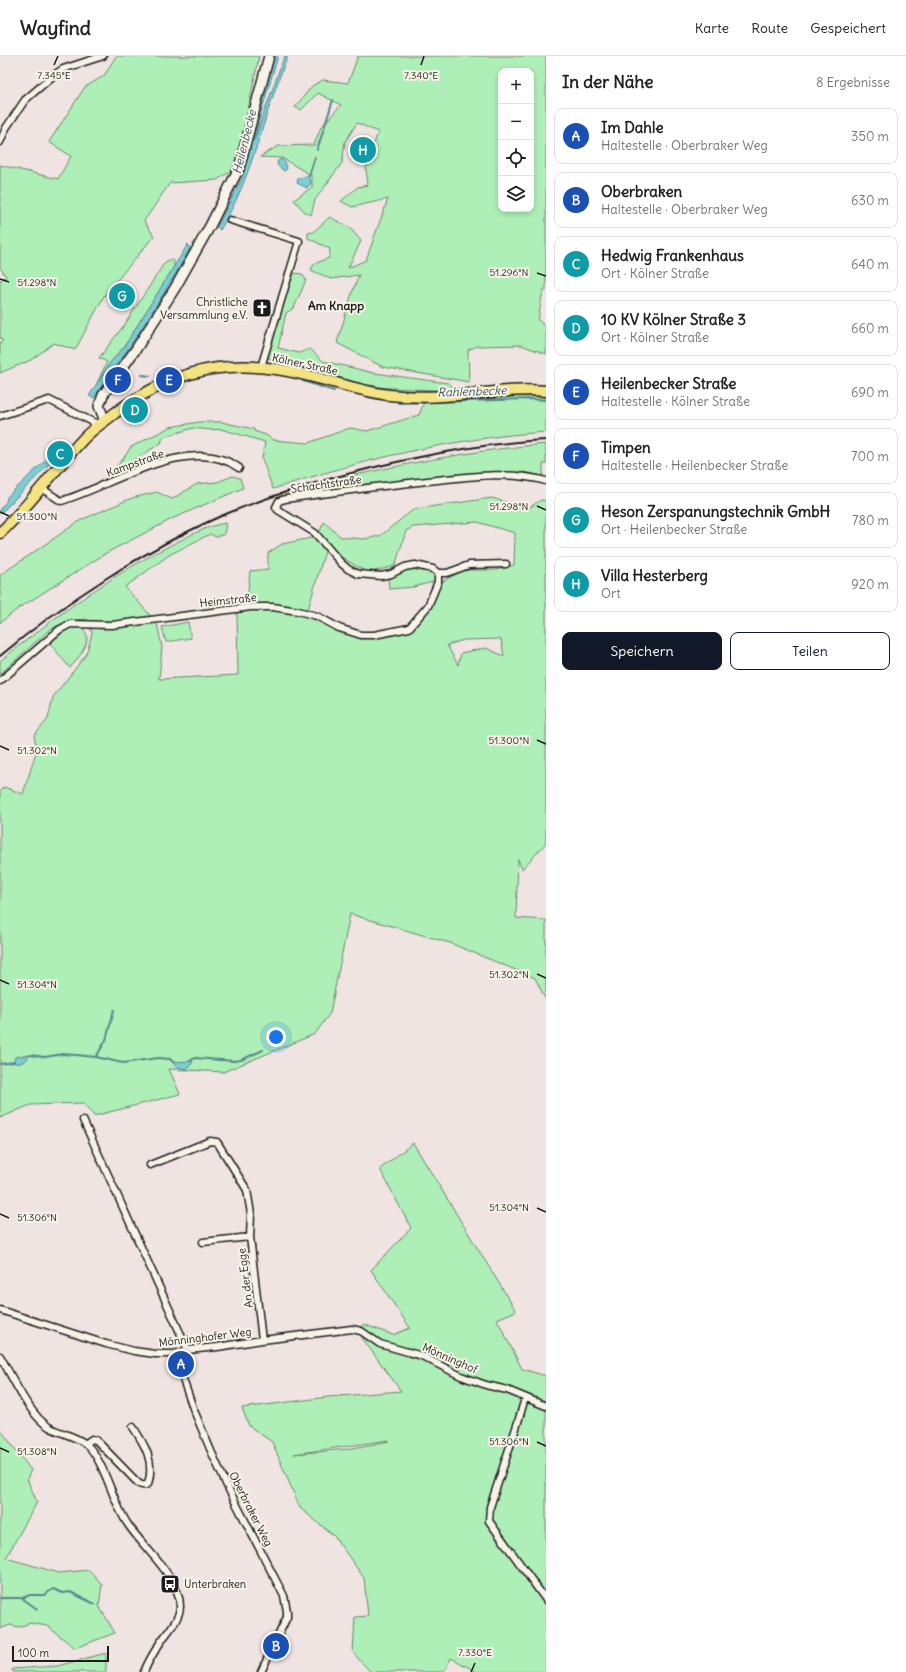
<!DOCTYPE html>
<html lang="de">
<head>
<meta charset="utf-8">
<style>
	body { margin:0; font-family:Delius,sans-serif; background:#f2f2f2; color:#222 }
	.controls { position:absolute; right:12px; top:12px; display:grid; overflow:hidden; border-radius:8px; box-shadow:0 2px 6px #0003 }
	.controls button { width:36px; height:36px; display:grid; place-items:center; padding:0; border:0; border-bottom:1px solid #e0e0e0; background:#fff; color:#222; font:20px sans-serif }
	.scale { position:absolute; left:12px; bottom:10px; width:97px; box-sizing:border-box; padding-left:4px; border:2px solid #1c1c1c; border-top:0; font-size:11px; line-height:14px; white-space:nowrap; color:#1c1c1c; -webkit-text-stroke:3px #f7f3e8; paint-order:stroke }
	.you { position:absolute; left:276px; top:981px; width:14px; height:14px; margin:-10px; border:3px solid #fff; border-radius:50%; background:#1a73e8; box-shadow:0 0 0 6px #1a73e833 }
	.badge { display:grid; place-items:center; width:26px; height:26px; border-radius:50%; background:#111827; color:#fff; font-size:13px; font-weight:700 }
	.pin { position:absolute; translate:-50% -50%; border:2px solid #fff; box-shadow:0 1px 4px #0006 }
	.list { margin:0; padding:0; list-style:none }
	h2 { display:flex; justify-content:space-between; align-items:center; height:52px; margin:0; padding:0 16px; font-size:17px }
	h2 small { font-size:13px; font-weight:400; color:#767676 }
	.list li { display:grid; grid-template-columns:26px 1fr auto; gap:12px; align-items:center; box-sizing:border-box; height:56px; margin:0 8px 8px; padding:0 8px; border:1px solid #e0e0e0; border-radius:8px }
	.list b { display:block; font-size:15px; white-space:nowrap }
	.list p { margin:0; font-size:13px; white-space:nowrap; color:#767676 }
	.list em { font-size:13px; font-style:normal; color:#767676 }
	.actions { display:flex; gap:8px; padding:12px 16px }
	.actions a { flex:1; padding:9px 0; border:1px solid #111827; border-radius:8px; text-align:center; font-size:14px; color:#111827 }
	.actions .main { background:#111827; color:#fff }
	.icon { flex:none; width:22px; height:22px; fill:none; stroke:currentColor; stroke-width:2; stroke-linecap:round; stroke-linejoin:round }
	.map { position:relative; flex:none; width:546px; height:1616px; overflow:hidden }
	header { display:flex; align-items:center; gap:24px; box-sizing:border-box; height:56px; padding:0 20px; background:#fff; border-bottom:1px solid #e0e0e0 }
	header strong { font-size:19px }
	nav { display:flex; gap:22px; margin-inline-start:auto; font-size:14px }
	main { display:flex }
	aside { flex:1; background:#fff }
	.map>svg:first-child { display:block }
	.green { fill:#aeefb7; stroke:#65866a; fill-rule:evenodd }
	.water { fill:#7ccdd5; stroke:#56868b }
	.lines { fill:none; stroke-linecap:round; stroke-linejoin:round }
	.stream { stroke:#56868b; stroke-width:2 }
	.minor-casing { stroke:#1c1c1c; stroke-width:9 }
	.secondary-casing { stroke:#1c1c1c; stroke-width:12 }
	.primary-casing { stroke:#1c1c1c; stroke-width:13 }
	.minor { stroke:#f7f3e8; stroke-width:6 }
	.secondary { stroke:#f7f3e8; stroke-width:9 }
	.primary { stroke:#f4e382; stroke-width:10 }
	.rail { stroke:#1c1c1c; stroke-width:2 }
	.ticks { fill:none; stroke:#1c1c1c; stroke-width:1.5 }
	.labels { text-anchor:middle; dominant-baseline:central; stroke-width:4; stroke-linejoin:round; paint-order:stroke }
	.poi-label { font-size:11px; fill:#1c1c1c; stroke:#f7f3e8; text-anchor:end }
	.street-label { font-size:11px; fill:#1c1c1c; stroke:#f7f3e8 }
	.water-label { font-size:12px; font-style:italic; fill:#3e5a5d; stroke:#f7f3e8 }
	.neighbourhood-label { font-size:12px; font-weight:bold; fill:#1c1c1c; stroke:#f7f3e8 }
	.ticks-label { font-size:10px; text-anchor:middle; fill:#1c1c1c; stroke:#f7f3e8; stroke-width:4; stroke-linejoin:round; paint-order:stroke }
</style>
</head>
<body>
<header>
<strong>Wayfind</strong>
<nav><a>Karte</a><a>Route</a><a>Gespeichert</a></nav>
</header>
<main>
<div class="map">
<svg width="546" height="1616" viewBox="0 0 546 1616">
	<rect width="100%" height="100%" fill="#f0e4e3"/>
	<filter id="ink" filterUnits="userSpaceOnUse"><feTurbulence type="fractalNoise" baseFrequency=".025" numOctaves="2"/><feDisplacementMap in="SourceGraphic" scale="8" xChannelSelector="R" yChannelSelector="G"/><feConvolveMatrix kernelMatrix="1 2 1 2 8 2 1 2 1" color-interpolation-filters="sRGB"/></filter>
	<g filter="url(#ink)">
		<path class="green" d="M116,0H259L236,112L217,124L170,127L144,165L154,180L104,240L75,294L54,287L31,304L0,317V287L3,285L0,282V224L6,221L0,211V109L58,123L71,100L49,86L85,31L104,20Z
			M358,0H546V235L543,234L538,264L546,271V298L521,289L477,290L468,294L469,326L383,311L337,287L352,237L359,219L331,223L311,214L314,208L329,202L330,193L308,182V177L313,176L330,161L350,172L361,185L348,212L366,204L388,143L352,151L341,145L358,131L368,129L366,113L378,76L357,67L345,86L342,107L315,144L311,159L305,156L294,144L312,131V120L282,102L260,101L278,90L314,89L321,71L341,49L318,37L301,54L295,51L312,30L323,24L348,27ZM501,15H531V153H501Z
			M171,203L174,205V211L124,291L110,307L96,329L107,306L99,302L125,268L165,206Z
			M294,217L302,218L306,224L294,252L286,257L278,292L299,297L310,293L323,305L374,317L448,327L454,331L453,335L373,331L268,302L279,260Z
			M521,340L546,341V376C453,382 361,404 273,433L262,403L265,386L221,373L210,374L193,372L163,381L161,387L119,414L117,418L104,424L123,403L131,391L170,371L199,366H221L254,373V375L266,379L273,384L308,387L350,372L367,375L419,359L424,346Z
			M546,388V408H543V420L523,416L522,417H480L302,437C316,425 347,421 365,417C425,404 485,393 546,388Z
			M233,420L240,422L243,432L174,462L108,496L19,552L0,567V519L81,464L132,442L157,436L172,443L197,428L217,426Z
			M492,442L527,453L541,444L546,445V787L522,813L518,803L516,862L546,864V944L535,922L450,887L350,858L330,957L315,978L223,1016L169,1013L180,1038L94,1060L83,1047L30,1049L0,1062V735L4,731L23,738L37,693L34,680L48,663L53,641L85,600L89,589L92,577L87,563L67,565L49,574L0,618V605C55,561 112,518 175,487C193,478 207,470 226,467L224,478L216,481L210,478L169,499L125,531L157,567L162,591L159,623L238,619L237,557L246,555L250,515L268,513V497L282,488L316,481L326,492L306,560L338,574L361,581L411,573L433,544L443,525L464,514H496L514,509L515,477L477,466L413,471L406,475L395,510L368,517L341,501L319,477L324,466L341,481L364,483L380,480L414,453ZM501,583L504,600L486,592L461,597L458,609L447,589L464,584Z
			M409,513L431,516L436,521V525L414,531L389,533L388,521Z
			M188,566L191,582L166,586L162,571Z
			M78,570C98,579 80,600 70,612L49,586L69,572Z
			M413,1087L516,1255L497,1263L522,1313L546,1320V1345L539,1344L528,1346L546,1352V1616H477L451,1602L444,1616H371L360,1605L353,1596L355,1561L368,1560L364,1522L334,1480L300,1452L272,1386L249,1370L242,1352L328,1341L401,1335L362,1282L363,1268L393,1279L410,1272L371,1214L411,1172L380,1113ZM389,1385L348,1393L294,1398L389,1384Z
			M0,1373L31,1414L27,1423L37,1446L6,1502L59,1517L89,1514L102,1528L99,1550L115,1577L75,1592L47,1570L30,1567L19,1571L10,1569L0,1573Z
			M106,1597V1616H13L12,1613L57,1610Z"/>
		<path class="water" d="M274,0H278L265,43L254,85L281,9L285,0H288C263,58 254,119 220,174L217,171L242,122L246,109Z
			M282,103L285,106L287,113L284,115L278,110L277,106L279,104Z
			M309,120L311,127L307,132L297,127L298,122Z
			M188,188L190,193C170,227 150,261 127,294C116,310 104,325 94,342L89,340L110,307L124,291Z
			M50,400L54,403L0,458V453L6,446L7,441Z
			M30,999L25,1005L17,1008L14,1006L15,1001Z
			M189,1005L193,1006L187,1013L176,1011L173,1006Z"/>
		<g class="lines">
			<path class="stream" d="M317,94L333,44
				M309,120L315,101
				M142,319L150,320
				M303,325L334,335
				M398,347L529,343L546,344
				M30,999L45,1001L63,998L76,999L96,1001L123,1007L158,1002L170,1003L173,1006
				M96,1001L106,984L114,954
				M189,1005L195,1002L234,1005L241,1004L263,994
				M0,1008L14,1006
				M0,1542H22L30,1539H44L53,1533L62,1537L70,1536L95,1548
				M22,1542L37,1553"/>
			<defs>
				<path id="minor" d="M0,86L6,72L25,44L54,19L63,13L103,0
					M230,164L299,185L261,311
					M0,360L49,344L99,369
					M41,432L61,445C110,431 190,376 239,412
					M506,508L469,509L447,517H438L433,513L415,509L405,511L391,518L381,520L358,518L348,513L341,507L315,477L278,454L276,451L279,445L285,443C335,436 386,429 437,424C473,420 510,415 546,425
					M0,625L59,574L70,568L112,569L251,551H273L298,555L317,560L339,572L361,579H374L409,572L428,550L438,526V517
					M83,1064L188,1294
					M150,1109L210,1085L217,1086L247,1134L251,1158L250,1181L262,1284
					M203,1186L250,1181
					M0,1254L106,1288L134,1295L155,1298H174L188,1294L217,1291L262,1284L352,1273L361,1275L380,1288L422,1300L461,1320L486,1329L507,1334L546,1350
					M174,1298L193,1352L211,1395L227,1430L284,1540L287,1555V1561L261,1616
					M0,1300C12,1320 29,1359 49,1371C61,1378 77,1380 87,1389C104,1404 113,1447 127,1467C142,1491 180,1521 180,1550C180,1564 167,1576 160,1587C154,1596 148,1606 144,1616
					M525,1342L518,1366L490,1451L489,1465L546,1544
					M85,1388L92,1383L96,1384L135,1424C139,1428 142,1431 148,1428C155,1406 145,1389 133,1371"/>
				<path id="secondary" d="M105,365L99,350L103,339L136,293L175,232L210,170L239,112L269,0"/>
				<path id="primary" d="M0,477C32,447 56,411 86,380C94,372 105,365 115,357C165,320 213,304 276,313C314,318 351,334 389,339C424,343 459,339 494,336C511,335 529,333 546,335"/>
			</defs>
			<use href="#minor" class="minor-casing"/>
			<use href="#secondary" class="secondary-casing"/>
			<use href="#primary" class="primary-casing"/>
			<use href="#minor" class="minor"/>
			<use href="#secondary" class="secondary"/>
			<use href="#primary" class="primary"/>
			<path class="rail" d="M0,600C63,547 146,493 221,460C283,434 349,416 415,402C458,393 502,386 546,384"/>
		</g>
	</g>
	<path class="ticks" d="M54,9L58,0M421,9L424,0M537,217L546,220M0,223L9,226M537,450L546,454M0,456L9,460M537,684L546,688M0,690L9,694M537,918L546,922M0,924L9,928M537,1152L546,1156M0,1158L9,1162M537,1386L546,1390M0,1392L9,1396M471,1616L475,1607"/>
	<defs>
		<symbol id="church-square" viewBox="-11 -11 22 22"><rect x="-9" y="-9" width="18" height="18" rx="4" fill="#1c1c1c" stroke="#f7f3e8"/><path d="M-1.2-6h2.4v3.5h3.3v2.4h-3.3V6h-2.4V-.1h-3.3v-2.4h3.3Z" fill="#fff"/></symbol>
		<symbol id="bus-square" viewBox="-11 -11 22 22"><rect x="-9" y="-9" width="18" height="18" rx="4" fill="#1c1c1c" stroke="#f7f3e8"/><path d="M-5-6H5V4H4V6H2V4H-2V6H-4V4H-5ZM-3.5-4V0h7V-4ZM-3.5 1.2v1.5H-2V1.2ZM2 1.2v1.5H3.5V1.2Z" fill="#fff"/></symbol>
	</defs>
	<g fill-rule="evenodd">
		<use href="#church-square" x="251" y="241" width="22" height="22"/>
		<use href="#bus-square" x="159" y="1517" width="22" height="22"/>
	</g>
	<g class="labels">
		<g class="poi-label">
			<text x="248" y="246">Christliche<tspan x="248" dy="13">Versammlung e.V.</tspan></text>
			<text x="184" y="1528" text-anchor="start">Unterbraken</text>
		</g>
		<g class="street-label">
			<text transform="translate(305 308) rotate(12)">Kölner Straße</text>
			<text transform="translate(135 407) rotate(-20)">Kampstraße</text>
			<text transform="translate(326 428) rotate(-8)">Schachtstraße</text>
			<text transform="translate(228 544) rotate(-6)">Heimstraße</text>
			<text transform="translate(245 1222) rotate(-97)">An der Egge</text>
			<text transform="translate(205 1281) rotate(-7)">Mönninghofer Weg</text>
			<text transform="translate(450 1302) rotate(24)">Mönninghof</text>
			<text transform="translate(251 1453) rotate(63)">Oberbraker Weg</text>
		</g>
		<g class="water-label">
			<text transform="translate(244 86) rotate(-76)">Heilenbecke</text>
			<text transform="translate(472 335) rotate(-2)">Rahlenbecke</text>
		</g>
		<g class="neighbourhood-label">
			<text x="336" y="249">Am Knapp</text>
		</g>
	</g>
	<g class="ticks-label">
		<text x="421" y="23">7.340°E</text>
		<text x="54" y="23">7.345°E</text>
		<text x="509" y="220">51.296°N</text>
		<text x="37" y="230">51.298°N</text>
		<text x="509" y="454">51.298°N</text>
		<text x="37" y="464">51.300°N</text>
		<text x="509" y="688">51.300°N</text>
		<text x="37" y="698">51.302°N</text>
		<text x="509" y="922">51.302°N</text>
		<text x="37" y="932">51.304°N</text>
		<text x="509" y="1155">51.304°N</text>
		<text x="37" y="1165">51.306°N</text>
		<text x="509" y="1389">51.306°N</text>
		<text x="37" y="1399">51.308°N</text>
		<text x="475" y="1600">7.330°E</text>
	</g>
</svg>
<div class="controls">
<button>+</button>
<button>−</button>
<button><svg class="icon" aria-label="locate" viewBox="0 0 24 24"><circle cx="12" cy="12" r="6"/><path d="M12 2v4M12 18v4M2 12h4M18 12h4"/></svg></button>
<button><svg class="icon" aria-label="layers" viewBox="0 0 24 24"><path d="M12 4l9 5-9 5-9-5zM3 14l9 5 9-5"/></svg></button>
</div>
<div class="scale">100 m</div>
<div class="you"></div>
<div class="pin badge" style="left:181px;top:1308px;background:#1a4fb4">A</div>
<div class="pin badge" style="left:276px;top:1590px;background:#1a4fb4">B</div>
<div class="pin badge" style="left:60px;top:398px;background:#0f9aa8">C</div>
<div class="pin badge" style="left:135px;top:354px;background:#0f9aa8">D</div>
<div class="pin badge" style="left:169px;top:324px;background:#1a4fb4">E</div>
<div class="pin badge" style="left:118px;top:324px;background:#1a4fb4">F</div>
<div class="pin badge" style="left:122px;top:240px;background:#0f9aa8">G</div>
<div class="pin badge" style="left:363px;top:94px;background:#0f9aa8">H</div>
</div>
<aside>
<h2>In der Nähe<small>8 Ergebnisse</small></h2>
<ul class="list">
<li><span class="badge" style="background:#1a4fb4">A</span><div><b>Im Dahle</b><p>Haltestelle · Oberbraker Weg</p></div><em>350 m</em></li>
<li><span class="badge" style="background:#1a4fb4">B</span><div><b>Oberbraken</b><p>Haltestelle · Oberbraker Weg</p></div><em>630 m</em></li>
<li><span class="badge" style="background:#0f9aa8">C</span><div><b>Hedwig Frankenhaus</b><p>Ort · Kölner Straße</p></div><em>640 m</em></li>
<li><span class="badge" style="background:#0f9aa8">D</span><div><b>10 KV Kölner Straße 3</b><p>Ort · Kölner Straße</p></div><em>660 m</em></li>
<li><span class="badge" style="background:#1a4fb4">E</span><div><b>Heilenbecker Straße</b><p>Haltestelle · Kölner Straße</p></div><em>690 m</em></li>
<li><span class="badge" style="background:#1a4fb4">F</span><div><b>Timpen</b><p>Haltestelle · Heilenbecker Straße</p></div><em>700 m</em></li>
<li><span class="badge" style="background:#0f9aa8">G</span><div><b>Heson Zerspanungstechnik GmbH</b><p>Ort · Heilenbecker Straße</p></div><em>780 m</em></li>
<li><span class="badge" style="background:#0f9aa8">H</span><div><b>Villa Hesterberg</b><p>Ort</p></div><em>920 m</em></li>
</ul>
<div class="actions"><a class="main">Speichern</a><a>Teilen</a></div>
</aside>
</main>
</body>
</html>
